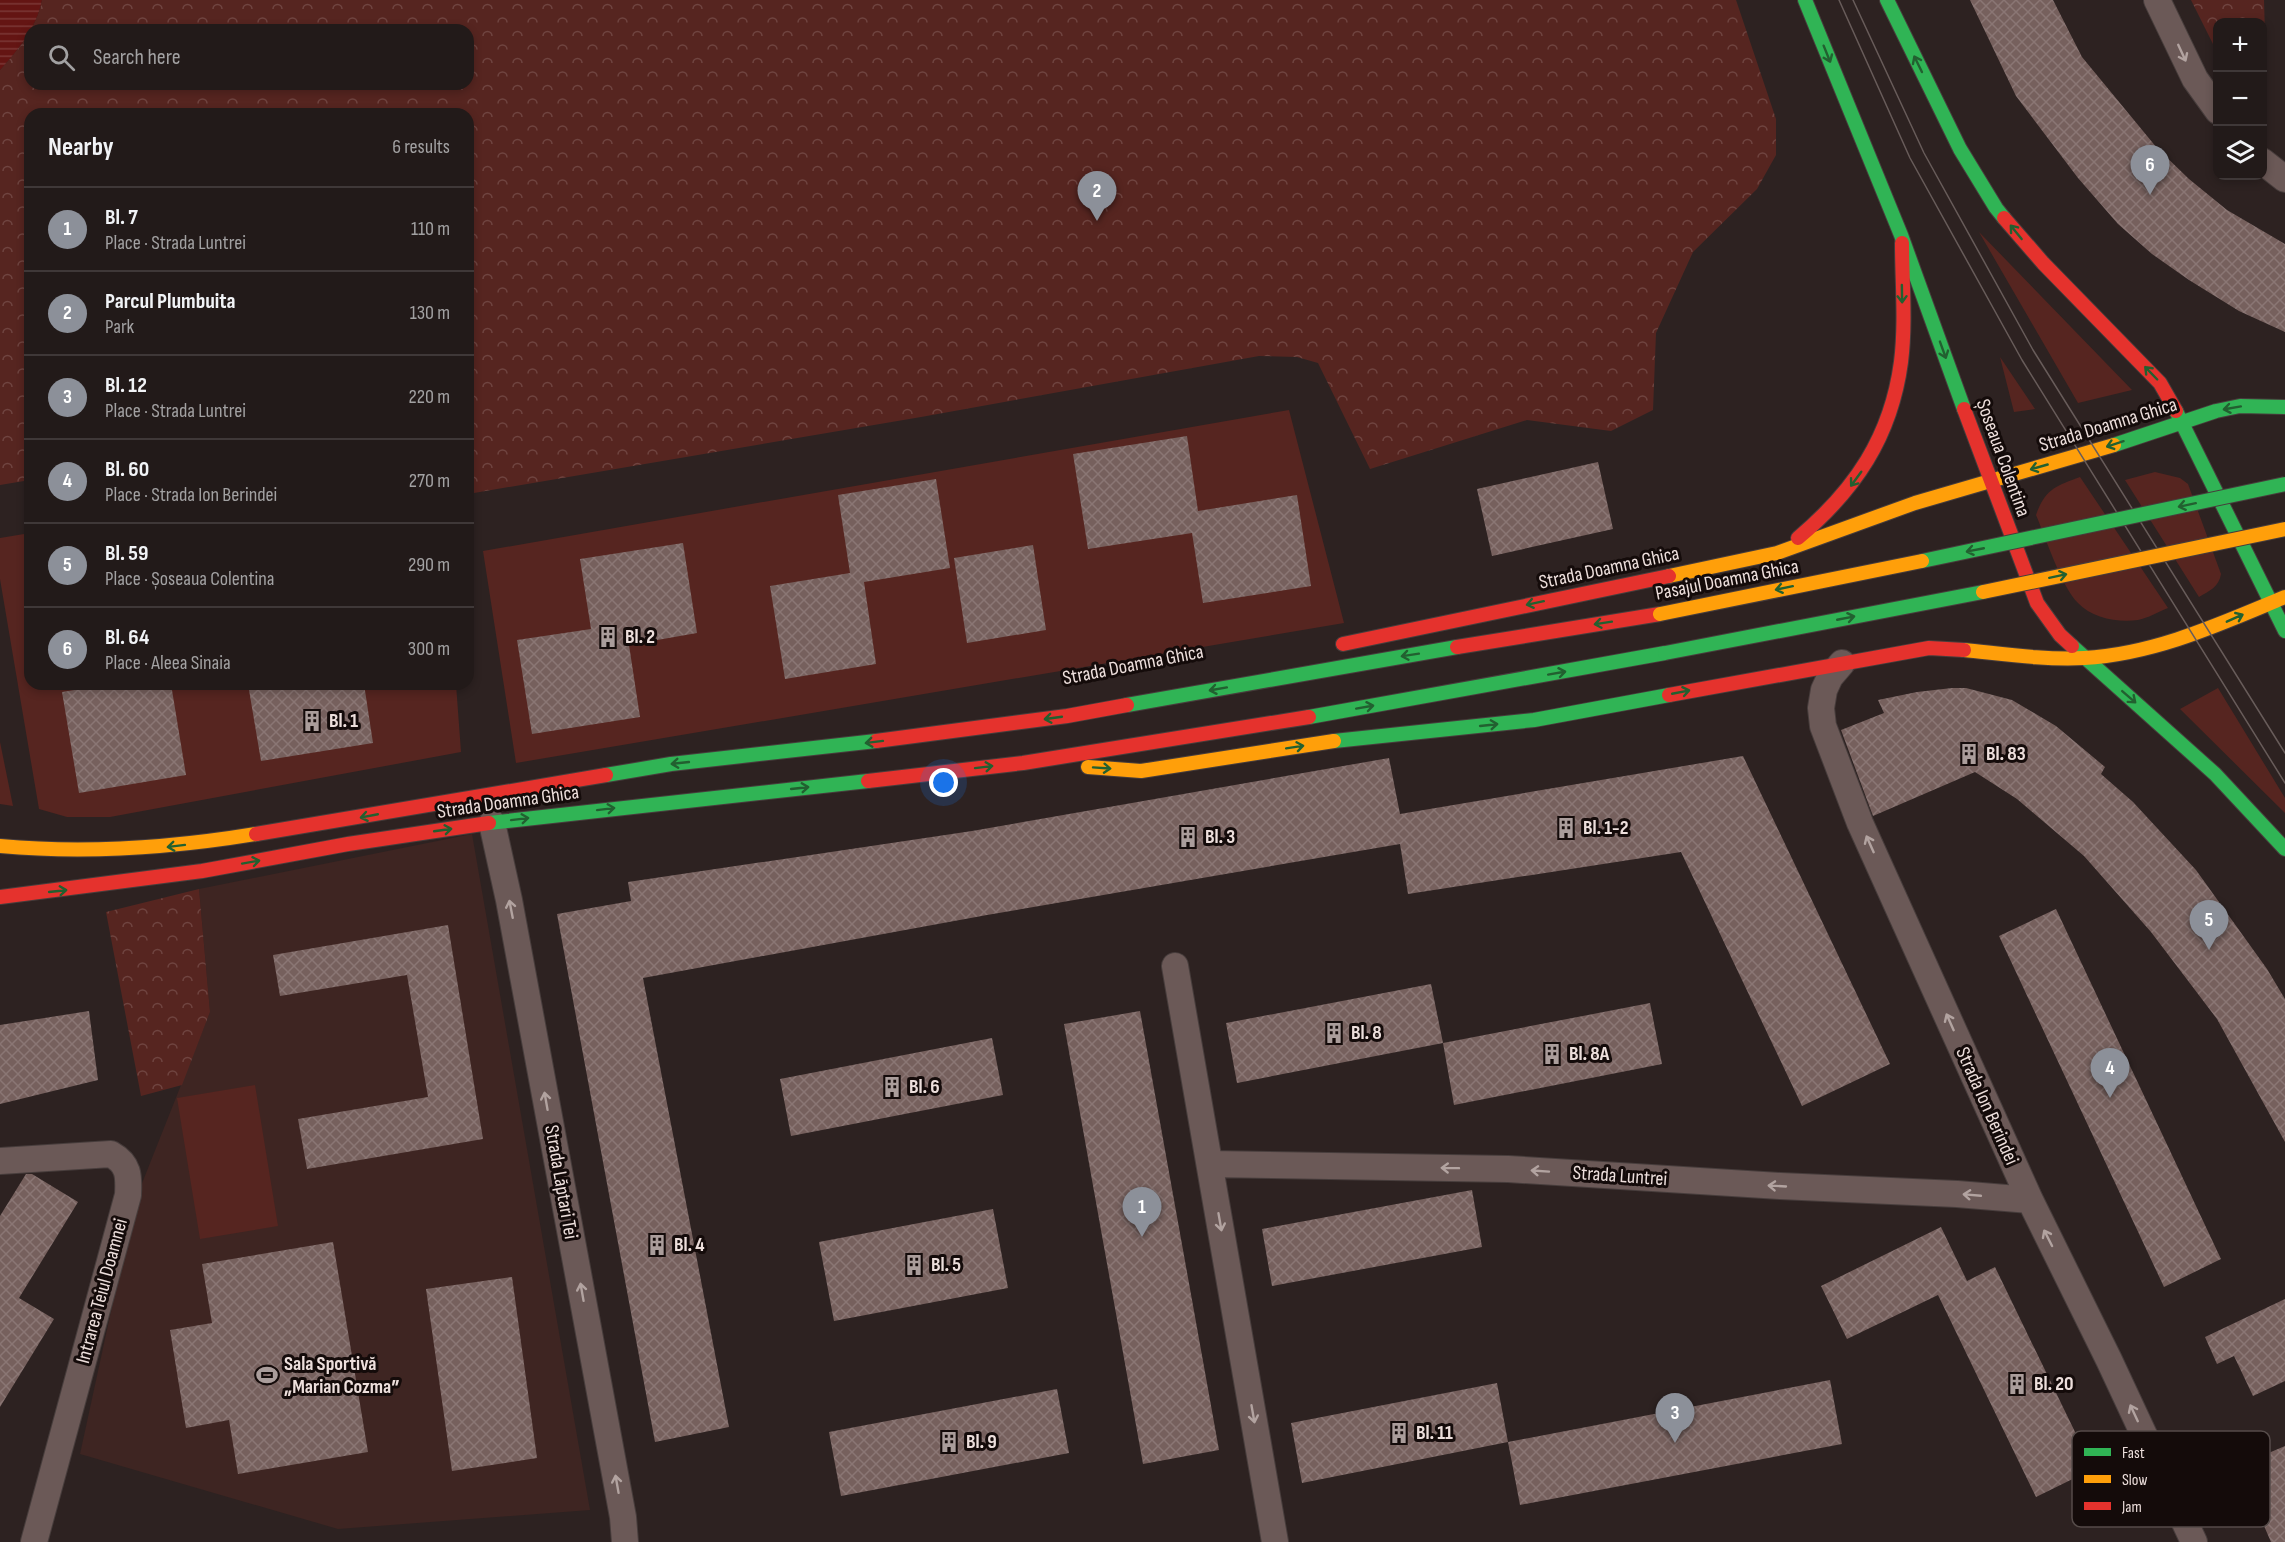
<!DOCTYPE html>
<html lang="en">
<head>
<meta charset="utf-8">
<style>
	body { margin:0; font-family:"Sofia Sans Condensed",sans-serif; background:#2e2726; color:#f1f3f6 }
	.controls { position:absolute; right:18px; top:18px; display:grid; overflow:hidden; border-radius:12px; box-shadow:0 3px 9px #0003 }
	.controls button { width:54px; height:54px; display:grid; place-items:center; padding:0; border:0; border-bottom:2px solid #3f3838; background:#221a19; color:#f1f3f6; font:30px sans-serif }
	.you { position:absolute; left:944px; top:783px; width:21px; height:21px; margin:-15px; border:4px solid #fff; border-radius:50%; background:#1a73e8; box-shadow:0 0 0 9px #1a73e833 }
	.badge { display:grid; place-items:center; width:39px; height:39px; border-radius:50%; background:#8c9099; color:#fff; font-size:20px; font-weight:700 }
	.pin { position:absolute; translate:-50% -50px; filter:drop-shadow(0 2px 3px #0008) }
	.pin::after { content:''; position:absolute; top:32px; width:21px; height:18px; background:inherit; clip-path:polygon(0 0,100% 0,50% 100%) }
	.list { margin:0; padding:0; list-style:none }
	h2 { display:flex; justify-content:space-between; align-items:center; height:78px; margin:0; padding:0 24px; font-size:26px }
	h2 small { font-size:20px; font-weight:400; color:#a2a1a2 }
	.list li { display:grid; grid-template-columns:39px 1fr auto; gap:18px; align-items:center; box-sizing:border-box; height:84px; padding:0 24px; border-top:2px solid #3f3838 }
	.list b { display:block; font-size:22px; white-space:nowrap }
	.list p { margin:0; font-size:20px; white-space:nowrap; color:#a2a1a2 }
	.list em { font-size:20px; font-style:normal; color:#a2a1a2 }
	.icon { flex:none; width:33px; height:33px; fill:none; stroke:currentColor; stroke-width:2; stroke-linecap:round; stroke-linejoin:round }
	.map { position:relative; flex:none; width:2285px; height:1542px; overflow:hidden }
	.search { position:absolute; background:#221a19; box-shadow:0 3px 9px #0003; left:24px; top:24px; width:450px; height:66px; display:flex; align-items:center; gap:15px; box-sizing:border-box; padding:0 21px; border-radius:18px; color:#a2a1a2; font-size:22px }
	.panel { position:absolute; background:#221a19; box-shadow:0 3px 9px #0003; left:24px; top:108px; width:450px; height:582px; border-radius:18px }
	.map>svg:first-child { display:block }
	.built { fill:#3e2522 }
	.green { fill:#562520 }
	.park { fill:url(#park-crowns); fill-rule:evenodd }
	.water { fill:url(#water-rules) }
	.building { fill:url(#building-cross-hatch) }
	.lines { fill:none; stroke-linecap:round; stroke-linejoin:round }
	.street-casing { stroke:#473d3c; stroke-width:28 }
	.fast-casing { stroke:#473d3c; stroke-width:16 }
	.slow-casing { stroke:#473d3c; stroke-width:16 }
	.jam-casing { stroke:#473d3c; stroke-width:16 }
	.street { stroke:#6b5957; stroke-width:26 }
	.fast { stroke:#30b455; stroke-width:14 }
	.slow { stroke:#ff9f0a; stroke-width:14 }
	.jam { stroke:#e5322d; stroke-width:14 }
	.tram { stroke:#685c5a; stroke-width:1.5 }
	.fast-bridge-casing { stroke:#473d3c; stroke-width:16; stroke-linecap:butt }
	.slow-bridge-casing { stroke:#473d3c; stroke-width:16; stroke-linecap:butt }
	.fast-bridge { stroke:#30b455; stroke-width:14 }
	.slow-bridge { stroke:#ff9f0a; stroke-width:14 }
	.oneway { stroke:#b2a3a0 }
	.oneway2 { stroke:#226030 }
	.labels { text-anchor:middle; dominant-baseline:central; stroke-width:6; stroke-linejoin:round; paint-order:stroke }
	.street-label { font-size:20px; fill:#eddfdc; stroke:#140b0a }
	.poi-label { font-size:20px; font-weight:bold; fill:#eddfdc; stroke:#140b0a; text-anchor:start }
	.key { fill:#140b0a; stroke:#554b49; stroke-width:1.5 }
	.key-label { font-size:16px; fill:#eddfdc }
</style>
</head>
<body>
<div class="map">
<svg width="2285" height="1542" viewBox="0 0 2285 1542">
	<defs>
		<pattern id="park-crowns" width="20" height="18" patternUnits="userSpaceOnUse" patternTransform="scale(1.5)"><rect width="20" height="18" fill="#562520"/><path d="M2 6a3 3 0 1 1 6 0M12 15a3 3 0 1 1 6 0" fill="none" stroke="#6f4440"/></pattern>
		<pattern id="water-rules" width="6" height="5" patternUnits="userSpaceOnUse" patternTransform="scale(1.5)"><rect width="6" height="5" fill="#641513"/><path d="M0 2.5h6" fill="none" stroke="#7a3735"/></pattern>
		<pattern id="building-cross-hatch" width="8" height="8" patternUnits="userSpaceOnUse" patternTransform="scale(1.5)"><rect width="8" height="8" fill="#76605d"/><path d="M0 0l8 8M0 8l8-8" fill="none" stroke="#8a7674"/></pattern>
	</defs>
	<rect width="100%" height="100%" fill="#2d2221"/>
	<path class="built" d="M472,834L590,1510L338,1529L80,1454L135,1201L210,1012L199,889Z"/>
	<path class="green" d="M1979,232L2132,390L2078,403Z
		M2000,357L2035,409L2014,412Z
		M1289,410L1344,623L516,763L483,551Z
		M2155,472L2180,478L2188,484L2221,574C2219,587 2209,591 2199,597L2125,480Z
		M2080,477L2168,608C2158,612 2148,618 2138,620C2118,623 2092,618 2078,603C2061,586 2046,538 2036,515C2045,489 2056,486 2080,477Z
		M30,533V684H456L461,752L110,817H67L39,809L0,579V538Z
		M2218,688L2285,798V813L2180,709Z
		M0,742L13,806L0,804Z
		M255,1085L278,1226L200,1239L177,1098Z"/>
	<path class="park" d="M42,0H1736L1776,119V155L1757,189L1693,252L1656,333L1653,410L1611,431L1527,420L1370,469L1318,363L1297,357L1259,356L921,417L468,494V114H30V480L0,485V70C18,50 37,27 42,0ZM30,30H468V84H30Z
		M2191,0H2264L2267,104L2263,106L2262,22H2218L2217,52Z
		M199,889L210,1012L182,1085L141,1096L106,912Z"/>
	<path class="water" d="M0,0H42C37,27 18,50 0,70Z"/>
	<path class="building" d="M1970,0H2053L2082,57L2157,148L2189,179L2227,210L2285,244V332L2239,311L2189,280L2152,254L2118,224L2078,178L2016,96Z
		M1187,436L1198,511L1297,495L1311,586L1203,603L1192,533L1088,549L1073,454Z
		M1598,462L1613,529L1492,556L1477,489Z
		M936,479L950,568L864,582L876,664L785,679L770,586L850,573L838,495Z
		M683,543L697,633L629,645L640,717L532,734L517,640L591,629L580,559Z
		M1033,545L1046,630L967,643L954,558Z
		M112,684H171L186,775L79,793L62,692Z
		M248,684H364L373,743L261,761Z
		M1952,688H1966L2012,700L2056,726L2105,767L2101,774L2133,802L2196,870L2267,969L2285,999V1142L2217,1019L2151,932L2084,856L2017,799L1975,772L1873,816L1841,730L1884,713L1878,700L1917,692Z
		M1743,756L1890,1064L1802,1106L1681,852L1408,894L1400,844L987,915L643,978L729,1427L655,1442L557,914L631,901L628,882L972,831L1389,758L1400,814Z
		M2056,909L2221,1259L2164,1287L1999,936Z
		M448,925L483,1139L307,1169L298,1119L428,1097L407,975L280,996L273,955Z
		M1431,984L1443,1043L1237,1083L1226,1023Z
		M1650,1003L1662,1064L1454,1105L1443,1043Z
		M89,1011L98,1080L0,1104V1025Z
		M1140,1011L1219,1450L1143,1464L1064,1024Z
		M992,1038L1003,1095L791,1136L780,1079Z
		M26,1174H32L78,1202L19,1298L54,1319L0,1407V1216Z
		M1472,1190L1482,1247L1272,1286L1262,1229Z
		M993,1209L1008,1288L834,1321L819,1242Z
		M1941,1227L1967,1281L1995,1267L2093,1469L2036,1497L1938,1295L1847,1339L1821,1286Z
		M333,1242L368,1452L238,1474L229,1420L186,1428L170,1330L212,1323L202,1264Z
		M512,1277L537,1458L452,1471L426,1289Z
		M2285,1299V1381L2253,1396L2234,1356L2217,1364L2205,1337Z
		M1830,1380L1842,1444L1520,1505L1508,1442Z
		M1497,1383L1508,1442L1302,1483L1291,1423Z
		M1057,1389L1069,1453L841,1496L829,1432Z
		M2285,1446V1542H2271L2238,1466Z"/>
	<g class="lines">
		<defs>
			<path id="street" d="M2157,0L2195,79L2218,111
				M2262,161L2285,179
				M1842,663L1830,677L1824,690L1821,708L1823,726L1860,823L2030,1200L2109,1360L2194,1542
				M492,823L509,900L623,1517L625,1542
				M1175,966L1275,1542
				M0,1161L111,1154C129,1164 129,1176 128,1195L34,1542
				M1210,1164L1508,1169L1780,1186L1957,1194L2030,1200"/>
			<path id="fast" d="M1805,0L1901,235L1964,409
				M1887,0L1960,149L1996,208L2004,218
				M2176,411L2285,631
				M2114,445L2216,411L2240,406L2285,407
				M2072,646L2215,774L2285,849
				M1127,705L1457,647
				M1309,717L1665,653
				M1334,741L1534,720L1669,695
				M606,775L671,764L876,741
				M489,823L868,781"/>
			<path id="slow" d="M1669,576L1777,553L1915,503L2114,445
				M1964,650C2004,654 2044,660 2084,658C2155,654 2220,624 2285,597
				M1088,767L1141,771L1334,741
				M0,846C86,854 171,848 256,834"/>
			<path id="jam" d="M2004,218L2043,263L2160,383L2176,411
				M1964,409L2037,603L2060,635L2072,646
				M1798,538C1855,490 1891,437 1901,362C1906,322 1902,282 1902,243
				M1343,644L1669,576
				M1457,647L1660,614
				M1669,695L1929,648L1964,650
				M876,741L1067,716L1127,705
				M868,781L1023,763L1309,717
				M256,834L606,775
				M0,897L202,871L348,844L489,823"/>
		</defs>
		<use href="#street" class="street-casing"/>
		<use href="#fast" class="fast-casing"/>
		<use href="#slow" class="slow-casing"/>
		<use href="#jam" class="jam-casing"/>
		<use href="#street" class="street"/>
		<use href="#fast" class="fast"/>
		<use href="#slow" class="slow"/>
		<use href="#jam" class="jam"/>
		<path class="tram" d="M1839,0L1910,158L2022,360L2285,783
			M1853,0L1924,153L2033,350L2285,753"/>
		<defs>
			<path id="fast-bridge" d="M1922,561L2285,484
				M1665,653L1983,592"/>
			<path id="slow-bridge" d="M1983,592L2285,529
				M1660,614L1922,561"/>
		</defs>
		<use href="#fast-bridge" class="fast-bridge-casing"/>
		<use href="#slow-bridge" class="slow-bridge-casing"/>
		<use href="#fast-bridge" class="fast-bridge"/>
		<use href="#slow-bridge" class="slow-bridge"/>
	</g>
	<defs><path id="oneway-shaft" d="M-6 0H5M1.5-3L5.5 0L1.5 3" fill="none" stroke-width="1.6" stroke-linecap="round" stroke-linejoin="round" transform="scale(1.5)"/></defs>
	<g class="oneway">
		<use href="#oneway-shaft" transform="translate(2182 53) rotate(65)"/>
		<use href="#oneway-shaft" transform="translate(1870 844) rotate(-114)"/>
		<use href="#oneway-shaft" transform="translate(511 909) rotate(-101)"/>
		<use href="#oneway-shaft" transform="translate(1950 1022) rotate(-114)"/>
		<use href="#oneway-shaft" transform="translate(546 1101) rotate(-100)"/>
		<use href="#oneway-shaft" transform="translate(1450 1168) rotate(-179)"/>
		<use href="#oneway-shaft" transform="translate(1540 1171) rotate(-176)"/>
		<use href="#oneway-shaft" transform="translate(1777 1186) rotate(-177)"/>
		<use href="#oneway-shaft" transform="translate(1972 1195) rotate(-175)"/>
		<use href="#oneway-shaft" transform="translate(1220 1222) rotate(80)"/>
		<use href="#oneway-shaft" transform="translate(2048 1238) rotate(-117)"/>
		<use href="#oneway-shaft" transform="translate(582 1292) rotate(-100)"/>
		<use href="#oneway-shaft" transform="translate(2134 1413) rotate(-115)"/>
		<use href="#oneway-shaft" transform="translate(1253 1414) rotate(80)"/>
		<use href="#oneway-shaft" transform="translate(617 1484) rotate(-100)"/>
	</g>
	<g class="oneway2">
		<use href="#oneway-shaft" transform="translate(1827 54) rotate(68)"/>
		<use href="#oneway-shaft" transform="translate(1918 64) rotate(-116)"/>
		<use href="#oneway-shaft" transform="translate(2016 232) rotate(-129)"/>
		<use href="#oneway-shaft" transform="translate(1902 294) rotate(89)"/>
		<use href="#oneway-shaft" transform="translate(1943 350) rotate(70)"/>
		<use href="#oneway-shaft" transform="translate(2151 373) rotate(-134)"/>
		<use href="#oneway-shaft" transform="translate(2232 408) rotate(170)"/>
		<use href="#oneway-shaft" transform="translate(2115 444) rotate(162)"/>
		<use href="#oneway-shaft" transform="translate(2039 467) rotate(164)"/>
		<use href="#oneway-shaft" transform="translate(1856 479) rotate(126)"/>
		<use href="#oneway-shaft" transform="translate(2187 505) rotate(168)"/>
		<use href="#oneway-shaft" transform="translate(1975 550) rotate(169)"/>
		<use href="#oneway-shaft" transform="translate(2058 576) rotate(-12)"/>
		<use href="#oneway-shaft" transform="translate(1784 588) rotate(168)"/>
		<use href="#oneway-shaft" transform="translate(1535 603) rotate(168)"/>
		<use href="#oneway-shaft" transform="translate(1846 618) rotate(-11)"/>
		<use href="#oneway-shaft" transform="translate(2235 618) rotate(-24)"/>
		<use href="#oneway-shaft" transform="translate(1603 623) rotate(171)"/>
		<use href="#oneway-shaft" transform="translate(1410 655) rotate(171)"/>
		<use href="#oneway-shaft" transform="translate(1557 673) rotate(-10)"/>
		<use href="#oneway-shaft" transform="translate(1218 689) rotate(170)"/>
		<use href="#oneway-shaft" transform="translate(1681 692) rotate(-11)"/>
		<use href="#oneway-shaft" transform="translate(2129 697) rotate(41)"/>
		<use href="#oneway-shaft" transform="translate(1365 707) rotate(-10)"/>
		<use href="#oneway-shaft" transform="translate(1053 718) rotate(172)"/>
		<use href="#oneway-shaft" transform="translate(1489 725) rotate(-6)"/>
		<use href="#oneway-shaft" transform="translate(874 742) rotate(173)"/>
		<use href="#oneway-shaft" transform="translate(1295 747) rotate(-9)"/>
		<use href="#oneway-shaft" transform="translate(680 763) rotate(174)"/>
		<use href="#oneway-shaft" transform="translate(984 767) rotate(-7)"/>
		<use href="#oneway-shaft" transform="translate(1102 768) rotate(4)"/>
		<use href="#oneway-shaft" transform="translate(800 788) rotate(-6)"/>
		<use href="#oneway-shaft" transform="translate(606 809) rotate(-7)"/>
		<use href="#oneway-shaft" transform="translate(369 816) rotate(169)"/>
		<use href="#oneway-shaft" transform="translate(520 819) rotate(-7)"/>
		<use href="#oneway-shaft" transform="translate(443 830) rotate(-8)"/>
		<use href="#oneway-shaft" transform="translate(176 846) rotate(173)"/>
		<use href="#oneway-shaft" transform="translate(251 862) rotate(-10)"/>
		<use href="#oneway-shaft" transform="translate(58 891) rotate(-6)"/>
	</g>
	<defs>
		<symbol id="building-bare" viewBox="-9 -9 18 18"><path d="M-4-6H4V6H1V3H-1V6H-4ZM-2.5-4.3h1.7v1.8h-1.7ZM.8-4.3h1.7v1.8H.8ZM-2.5-1h1.7V.8h-1.7ZM.8-1h1.7V.8H.8Z" fill="#aa9d9b" stroke="#140b0a" stroke-width="2.5" paint-order="stroke"/></symbol>
		<symbol id="stadium-bare" viewBox="-9 -9 18 18"><path d="M0-5a6.5 5 0 1 0 0 10a6.5 5 0 1 0 0-10ZM-3.5-1.8h7v3.6h-7Z" fill="#aa9d9b" stroke="#140b0a" stroke-width="2.5" paint-order="stroke"/></symbol>
	</defs>
	<g fill-rule="evenodd">
		<use href="#building-bare" x="593" y="622" width="30" height="30"/>
		<use href="#building-bare" x="297" y="706" width="30" height="30"/>
		<use href="#building-bare" x="1954" y="739" width="30" height="30"/>
		<use href="#building-bare" x="1551" y="813" width="30" height="30"/>
		<use href="#building-bare" x="1173" y="822" width="30" height="30"/>
		<use href="#building-bare" x="1319" y="1018" width="30" height="30"/>
		<use href="#building-bare" x="1537" y="1039" width="30" height="30"/>
		<use href="#building-bare" x="877" y="1072" width="30" height="30"/>
		<use href="#building-bare" x="642" y="1230" width="30" height="30"/>
		<use href="#building-bare" x="899" y="1250" width="30" height="30"/>
		<use href="#stadium-bare" x="252" y="1360" width="30" height="30"/>
		<use href="#building-bare" x="2002" y="1369" width="30" height="30"/>
		<use href="#building-bare" x="1384" y="1418" width="30" height="30"/>
		<use href="#building-bare" x="934" y="1427" width="30" height="30"/>
	</g>
	<g class="labels">
		<g class="street-label">
			<text transform="translate(2108 425) rotate(-17)">Strada Doamna Ghica</text>
			<text transform="translate(2003 458) rotate(70)">Șoseaua Colentina</text>
			<text transform="translate(1609 568) rotate(-12)">Strada Doamna Ghica</text>
			<text transform="translate(1727 580) rotate(-11)">Pasajul Doamna Ghica</text>
			<text transform="translate(1133 665) rotate(-11)">Strada Doamna Ghica</text>
			<text transform="translate(508 802) rotate(-8)">Strada Doamna Ghica</text>
			<text transform="translate(1987 1106) rotate(66)">Strada Ion Berindei</text>
			<text transform="translate(1620 1176) rotate(4)">Strada Luntrei</text>
			<text transform="translate(561 1182) rotate(80)">Strada Lăptari Tei</text>
			<text transform="translate(102 1291) rotate(-75)">Intrarea Teiul Doamnei</text>
		</g>
		<g class="poi-label">
			<text x="625" y="637">Bl. 2</text>
			<text x="329" y="721">Bl. 1</text>
			<text x="1986" y="754">Bl. 83</text>
			<text x="1583" y="828">Bl. 1-2</text>
			<text x="1205" y="837">Bl. 3</text>
			<text x="1351" y="1033">Bl. 8</text>
			<text x="1569" y="1054">Bl. 8A</text>
			<text x="909" y="1087">Bl. 6</text>
			<text x="674" y="1245">Bl. 4</text>
			<text x="931" y="1265">Bl. 5</text>
			<text x="284" y="1364">Sala Sportivă<tspan x="284" dy="23">„Marian Cozma”</tspan></text>
			<text x="2034" y="1384">Bl. 20</text>
			<text x="1416" y="1433">Bl. 11</text>
			<text x="966" y="1442">Bl. 9</text>
		</g>
	</g>
	<rect x="2072" y="1431" width="198" height="96" rx="9" class="key"/>
	<rect x="2084" y="1448" width="27" height="8" fill="#30b455"/>
	<rect x="2084" y="1475" width="27" height="8" fill="#ff9f0a"/>
	<rect x="2084" y="1502" width="27" height="8" fill="#e5322d"/>
	<g class="key-label">
		<text x="2122" y="1458">Fast</text>
		<text x="2122" y="1485">Slow</text>
		<text x="2122" y="1512">Jam</text>
	</g>
</svg>
<div class="controls">
<button>+</button>
<button>−</button>
<button><svg class="icon" aria-label="layers" viewBox="0 0 24 24"><path d="M12 4l9 5-9 5-9-5zM3 14l9 5 9-5"/></svg></button>
</div>
<div class="you"></div>
<div class="pin badge" style="left:1142px;top:1237px">1</div>
<div class="pin badge" style="left:1097px;top:221px">2</div>
<div class="pin badge" style="left:1675px;top:1443px">3</div>
<div class="pin badge" style="left:2110px;top:1098px">4</div>
<div class="pin badge" style="left:2209px;top:950px">5</div>
<div class="pin badge" style="left:2150px;top:195px">6</div>
<div class="search"><svg class="icon" aria-label="search" viewBox="0 0 24 24"><circle cx="10" cy="10" r="6"/><path d="M15 15l6 6"/></svg>Search here</div>
<section class="panel">
<h2>Nearby<small>6 results</small></h2>
<ul class="list">
<li><span class="badge">1</span><div><b>Bl. 7</b><p>Place · Strada Luntrei</p></div><em>110 m</em></li>
<li><span class="badge">2</span><div><b>Parcul Plumbuita</b><p>Park</p></div><em>130 m</em></li>
<li><span class="badge">3</span><div><b>Bl. 12</b><p>Place · Strada Luntrei</p></div><em>220 m</em></li>
<li><span class="badge">4</span><div><b>Bl. 60</b><p>Place · Strada Ion Berindei</p></div><em>270 m</em></li>
<li><span class="badge">5</span><div><b>Bl. 59</b><p>Place · Șoseaua Colentina</p></div><em>290 m</em></li>
<li><span class="badge">6</span><div><b>Bl. 64</b><p>Place · Aleea Sinaia</p></div><em>300 m</em></li>
</ul>
</section>
</div>
</body>
</html>
